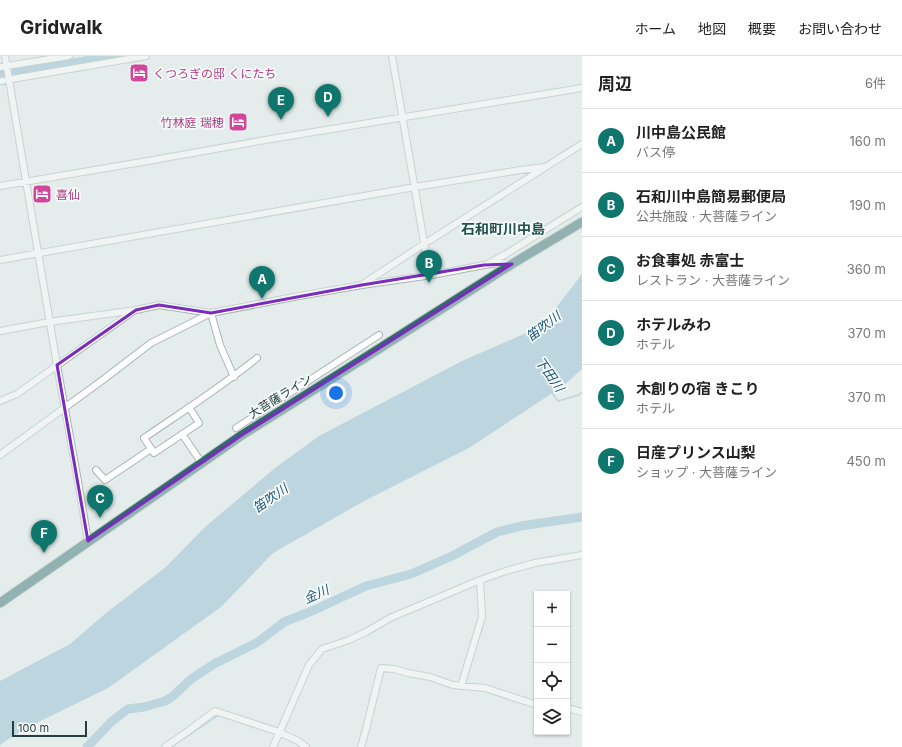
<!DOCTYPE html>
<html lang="ja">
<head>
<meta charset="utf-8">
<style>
	body { margin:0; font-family:Inter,"Noto Sans JP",sans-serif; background:#f6f6f6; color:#222 }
	.controls { position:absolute; right:12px; bottom:12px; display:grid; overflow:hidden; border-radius:0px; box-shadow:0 1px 3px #0004 }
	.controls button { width:36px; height:36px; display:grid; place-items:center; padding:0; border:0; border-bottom:1px solid #e0e0e0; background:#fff; color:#222; font:20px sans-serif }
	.scale { position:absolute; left:12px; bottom:10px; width:75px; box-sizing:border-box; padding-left:4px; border:2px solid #243f3d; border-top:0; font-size:11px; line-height:14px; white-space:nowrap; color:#243f3d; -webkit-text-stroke:3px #f5faf8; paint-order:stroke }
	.you { position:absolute; left:336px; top:337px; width:14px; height:14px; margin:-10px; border:3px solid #fff; border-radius:50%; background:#1a73e8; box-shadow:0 0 0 6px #1a73e833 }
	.badge { display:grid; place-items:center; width:26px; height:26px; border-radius:50%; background:#0f766e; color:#fff; font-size:13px; font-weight:700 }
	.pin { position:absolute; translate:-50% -33px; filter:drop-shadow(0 1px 2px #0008) }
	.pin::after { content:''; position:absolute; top:21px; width:14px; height:12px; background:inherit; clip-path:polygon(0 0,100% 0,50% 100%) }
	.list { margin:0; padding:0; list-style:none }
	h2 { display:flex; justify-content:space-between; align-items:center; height:52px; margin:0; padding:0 16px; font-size:17px }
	h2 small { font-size:13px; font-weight:400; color:#767676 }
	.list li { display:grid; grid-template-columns:26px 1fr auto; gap:12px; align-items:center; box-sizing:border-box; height:64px; padding:0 16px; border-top:1px solid #e0e0e0 }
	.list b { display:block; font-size:15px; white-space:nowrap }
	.list p { margin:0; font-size:13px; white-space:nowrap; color:#767676 }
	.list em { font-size:13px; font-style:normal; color:#767676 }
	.icon { flex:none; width:22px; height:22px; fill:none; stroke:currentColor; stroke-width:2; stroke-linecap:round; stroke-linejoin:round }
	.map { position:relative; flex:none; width:582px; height:691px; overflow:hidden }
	header { display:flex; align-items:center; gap:24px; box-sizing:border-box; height:56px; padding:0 20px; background:#fff; border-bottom:1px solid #e0e0e0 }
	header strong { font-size:19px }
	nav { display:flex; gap:22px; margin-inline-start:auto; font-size:14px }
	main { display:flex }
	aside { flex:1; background:#fff }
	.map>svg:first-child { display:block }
	.water { fill:#8eb8d1 }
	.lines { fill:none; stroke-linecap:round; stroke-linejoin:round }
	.stream { stroke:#8eb8d1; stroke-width:1.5 }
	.river { stroke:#8eb8d1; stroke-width:9 }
	.minor-casing { stroke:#a7b5b3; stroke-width:8 }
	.highway-casing { stroke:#c2c9c9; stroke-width:11 }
	.minor { stroke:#fff; stroke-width:6 }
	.highway { stroke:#306a6b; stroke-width:9 }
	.marked { fill:none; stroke:#7b2cbf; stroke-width:3; stroke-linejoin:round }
	.labels { text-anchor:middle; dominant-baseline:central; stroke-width:3.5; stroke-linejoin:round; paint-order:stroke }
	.hotel-label { font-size:12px; fill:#b23c85; stroke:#f5faf8; text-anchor:start }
	.street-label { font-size:12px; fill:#243f3d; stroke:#f5faf8 }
	.water-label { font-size:13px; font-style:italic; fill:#1f587a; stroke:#f5faf8 }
	.quarter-label { font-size:14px; font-weight:bold; fill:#20514f; stroke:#f5faf8 }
</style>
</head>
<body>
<header>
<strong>Gridwalk</strong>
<nav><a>ホーム</a><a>地図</a><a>概要</a><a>お問い合わせ</a></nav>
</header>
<main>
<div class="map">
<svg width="582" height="691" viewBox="0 0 582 691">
	<rect width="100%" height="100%" fill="#e4edeb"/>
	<path class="water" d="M87,0H130L0,21V14Z
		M582,218V313L563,330L469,392L366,444L273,497L221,551L108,632L22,674L0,689V625L70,588L106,557L166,511L205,471L275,412L319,380L462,305L542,270Z"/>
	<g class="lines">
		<path class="stream" d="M552,337L558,345L579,339L582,336
			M171,691L219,659"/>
		<path class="river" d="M87,691L112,665L128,653L144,651L165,645L172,641L191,623L214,608L258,586L284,566L312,555L366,530L411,518L452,500L497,476L521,470L582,461"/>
		<defs>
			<path id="minor" d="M5,0L57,309L78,425L88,485
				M392,0L427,204L432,219
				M0,11L69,0
				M0,25L146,0
				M0,130L142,106L271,83L582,32
				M0,204L415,131L521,114L545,111
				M489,207L506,198L582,151
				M363,228L424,188L582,88
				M211,257L220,289L234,321
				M0,275L49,266L136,254L159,249L211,257
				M0,345L17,338L135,254
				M189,351L199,367L154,397L144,382C182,356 221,331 257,302
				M236,372L379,279
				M182,378L201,406
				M0,399L104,323L151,287L211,257L299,240L362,229L432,219L484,209L500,207L512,208
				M96,414L105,424L151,393
				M461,630L482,561L480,524
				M567,652L582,656
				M165,691L187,676L215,655L279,676L298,685L306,691
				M273,691L309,609L322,593L349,584L366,576L390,562L480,524L506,515L535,507L582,499
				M361,691L366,673L381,612L394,613L408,617L430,621L453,629L485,632L537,649"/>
			<path id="highway" d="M0,547L242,379L374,296L512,208L582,166"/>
		</defs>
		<use href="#minor" class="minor-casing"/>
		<use href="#highway" class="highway-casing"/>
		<use href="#minor" class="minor"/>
		<use href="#highway" class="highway"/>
	</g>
	<path d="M0 0H582V691H0ZM512,208L242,379L88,485L57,309L136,254L159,249L211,257L362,229L484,209Z" fill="#e4edeb" fill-opacity=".55" fill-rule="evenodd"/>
	<path class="marked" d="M512,208L242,379L88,485L57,309L136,254L159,249L211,257L362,229L484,209Z"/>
	<defs>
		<symbol id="hotel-square" viewBox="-11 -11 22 22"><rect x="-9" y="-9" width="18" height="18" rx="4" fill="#d1479c" stroke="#f5faf8"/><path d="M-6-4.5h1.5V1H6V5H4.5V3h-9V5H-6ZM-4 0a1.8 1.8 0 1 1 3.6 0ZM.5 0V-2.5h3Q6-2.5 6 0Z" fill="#fff"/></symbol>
	</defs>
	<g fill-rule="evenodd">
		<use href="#hotel-square" x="128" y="6" width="22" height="22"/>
		<use href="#hotel-square" x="227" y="55" width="22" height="22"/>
		<use href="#hotel-square" x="31" y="127" width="22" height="22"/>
	</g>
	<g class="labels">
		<g class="hotel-label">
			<text x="153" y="17">くつろぎの邸 くにたち</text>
			<text x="224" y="66" text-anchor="end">竹林庭 瑞穂</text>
			<text x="56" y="138">喜仙</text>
		</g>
		<g class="street-label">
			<text transform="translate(280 340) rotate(-32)">大菩薩ライン</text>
		</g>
		<g class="water-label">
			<text transform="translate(543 270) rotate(-37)">笛吹川</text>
			<text transform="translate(550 318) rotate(55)">下田川</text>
			<text transform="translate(270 442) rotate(-35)">笛吹川</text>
			<text transform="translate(316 538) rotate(-24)">金川</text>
		</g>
		<g class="quarter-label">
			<text x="503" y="172">石和町川中島</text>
		</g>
	</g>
</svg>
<div class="controls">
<button>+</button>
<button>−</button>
<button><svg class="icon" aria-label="locate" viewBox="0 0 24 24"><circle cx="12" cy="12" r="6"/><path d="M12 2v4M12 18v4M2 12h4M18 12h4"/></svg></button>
<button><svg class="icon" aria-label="layers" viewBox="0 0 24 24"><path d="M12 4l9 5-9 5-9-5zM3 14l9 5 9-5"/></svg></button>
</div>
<div class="scale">100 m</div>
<div class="you"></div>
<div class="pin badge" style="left:262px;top:243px">A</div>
<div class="pin badge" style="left:429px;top:227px">B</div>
<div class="pin badge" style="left:100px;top:462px">C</div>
<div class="pin badge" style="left:328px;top:61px">D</div>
<div class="pin badge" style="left:281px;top:64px">E</div>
<div class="pin badge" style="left:44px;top:497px">F</div>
</div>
<aside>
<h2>周辺<small>6件</small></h2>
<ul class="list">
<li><span class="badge">A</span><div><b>川中島公民館</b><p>バス停</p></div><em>160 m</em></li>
<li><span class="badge">B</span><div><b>石和川中島簡易郵便局</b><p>公共施設 · 大菩薩ライン</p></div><em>190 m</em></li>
<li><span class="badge">C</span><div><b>お食事処 赤富士</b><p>レストラン · 大菩薩ライン</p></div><em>360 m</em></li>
<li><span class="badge">D</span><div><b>ホテルみわ</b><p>ホテル</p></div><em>370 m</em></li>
<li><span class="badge">E</span><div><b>木創りの宿 きこり</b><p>ホテル</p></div><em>370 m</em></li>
<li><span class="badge">F</span><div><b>日産プリンス山梨</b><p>ショップ · 大菩薩ライン</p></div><em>450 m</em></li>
</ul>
</aside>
</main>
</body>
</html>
